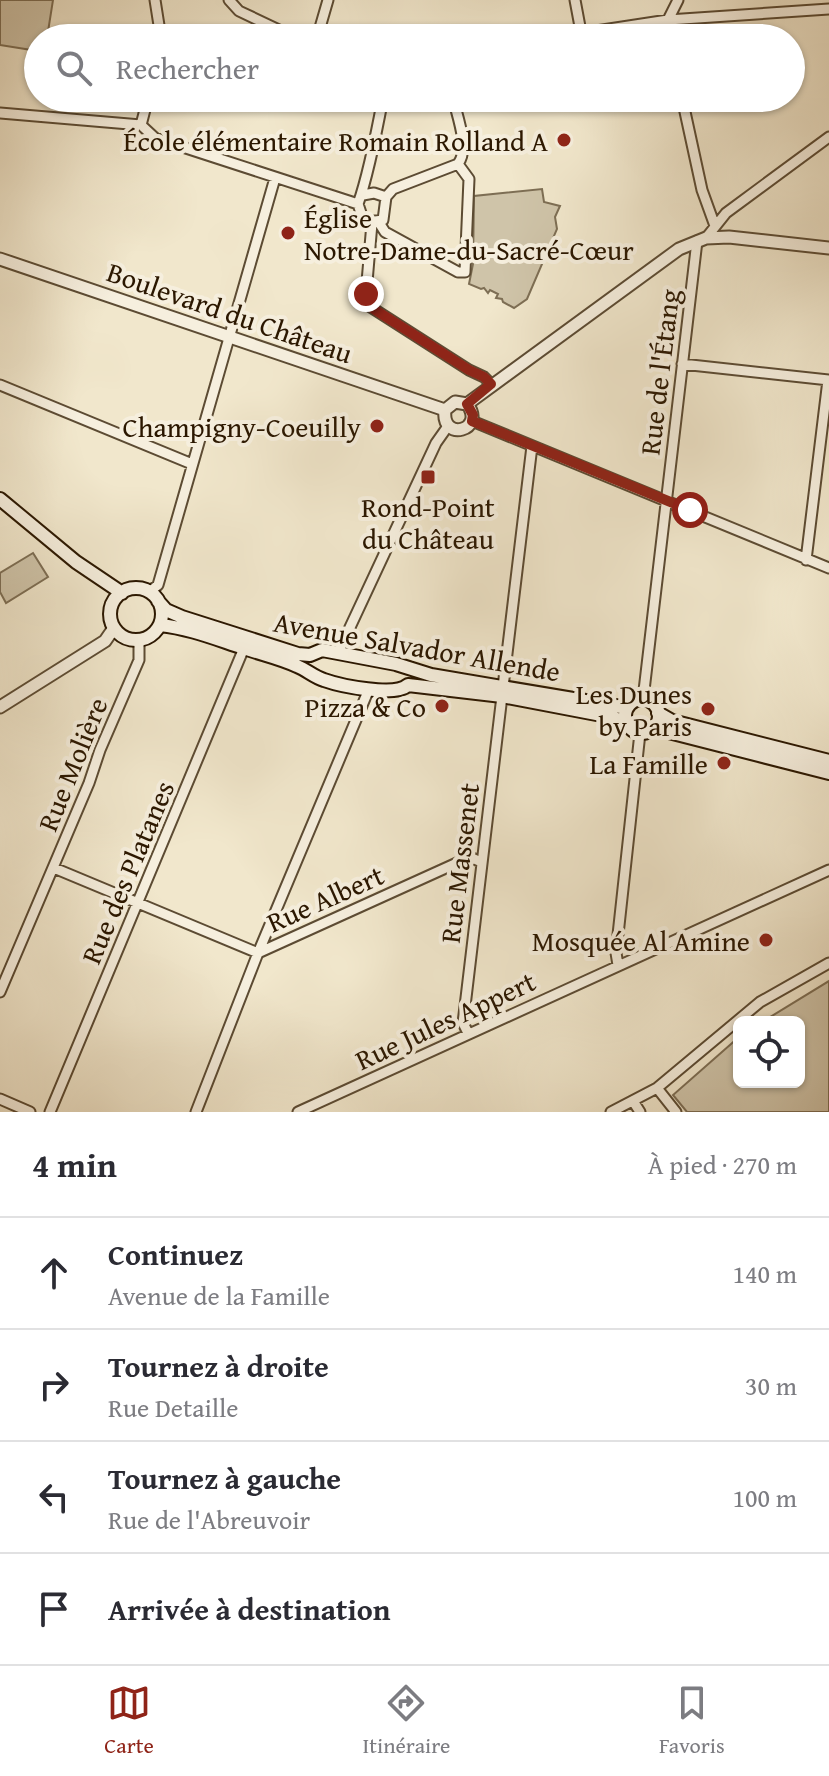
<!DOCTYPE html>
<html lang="fr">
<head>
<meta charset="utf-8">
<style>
	body { margin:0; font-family:"Gentium Book Plus",serif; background:#f2f2f3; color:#2b2b33 }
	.controls { position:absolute; right:24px; bottom:24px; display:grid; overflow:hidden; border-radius:12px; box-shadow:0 2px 6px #0004 }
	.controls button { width:72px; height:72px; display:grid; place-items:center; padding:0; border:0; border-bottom:2px solid #e1e1e2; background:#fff; color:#2b2b33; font:40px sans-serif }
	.stop { position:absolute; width:24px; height:24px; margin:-18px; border:6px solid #8f2418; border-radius:50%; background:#fff }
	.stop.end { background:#8f2418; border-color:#fff; box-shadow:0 2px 8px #0008 }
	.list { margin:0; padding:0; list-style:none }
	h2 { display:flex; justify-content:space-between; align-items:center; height:104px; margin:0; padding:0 32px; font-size:34px }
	h2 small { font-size:26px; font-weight:400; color:#7c7c81 }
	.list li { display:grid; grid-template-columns:52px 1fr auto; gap:24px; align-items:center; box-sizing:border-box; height:112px; padding:0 32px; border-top:2px solid #e1e1e2 }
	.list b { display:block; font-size:30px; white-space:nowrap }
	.list p { margin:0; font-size:26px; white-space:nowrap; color:#7c7c81 }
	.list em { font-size:26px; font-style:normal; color:#7c7c81 }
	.icon { flex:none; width:44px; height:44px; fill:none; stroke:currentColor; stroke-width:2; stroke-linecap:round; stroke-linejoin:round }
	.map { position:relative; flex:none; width:829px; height:1112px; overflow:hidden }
	.search { position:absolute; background:#fff; box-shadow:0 2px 6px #0004; left:24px; right:24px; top:24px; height:88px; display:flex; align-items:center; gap:20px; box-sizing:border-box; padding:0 28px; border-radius:44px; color:#7c7c81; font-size:30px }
	.sheet { height:552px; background:#fff }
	nav { display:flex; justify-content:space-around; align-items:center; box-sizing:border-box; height:112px; border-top:2px solid #e1e1e2; background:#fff; font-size:22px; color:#7c7c81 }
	nav a { display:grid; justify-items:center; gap:4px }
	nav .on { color:#8f2418 }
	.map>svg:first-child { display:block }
	.green { fill:#cfc4a9; stroke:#7d6e54; stroke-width:2 }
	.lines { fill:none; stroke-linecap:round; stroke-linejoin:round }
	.minor-casing { stroke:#5c4b33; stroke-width:13 }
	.tertiary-casing { stroke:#5c4b33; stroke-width:15 }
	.secondary-casing { stroke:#2b1700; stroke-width:16 }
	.minor { stroke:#f6efde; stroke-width:9 }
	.tertiary { stroke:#f6efde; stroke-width:11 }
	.secondary { stroke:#f6efde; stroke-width:12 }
	.route { stroke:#8f2418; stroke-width:10 }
	.poi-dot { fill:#8f2418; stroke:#f6efde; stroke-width:3 }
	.labels { text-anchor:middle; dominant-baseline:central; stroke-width:8; stroke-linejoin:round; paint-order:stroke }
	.poi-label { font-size:28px; fill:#2b1700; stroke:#f6efde; text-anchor:end }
	.street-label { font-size:28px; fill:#2b1700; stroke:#f6efde }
</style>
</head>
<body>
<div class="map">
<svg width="829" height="1112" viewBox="0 0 829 1112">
	<rect width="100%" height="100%" fill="#f1e7cc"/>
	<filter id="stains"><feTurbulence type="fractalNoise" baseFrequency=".0025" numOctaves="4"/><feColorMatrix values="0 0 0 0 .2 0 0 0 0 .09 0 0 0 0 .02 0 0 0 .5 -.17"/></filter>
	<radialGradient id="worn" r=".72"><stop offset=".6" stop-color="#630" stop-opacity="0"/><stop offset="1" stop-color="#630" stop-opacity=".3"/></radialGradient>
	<path class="green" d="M0,0H53L47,38H38V51L0,45Z
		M542,189L544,202L560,206L555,217L557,229L527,299L514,308L503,302L502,299L496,298L498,294L490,290L488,293L484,288L481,289L469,284L473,264L474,196Z
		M33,553L48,577L6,603L0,592V573Z
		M829,981V1112H687L673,1095L739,1037V1082H799V1022H762Z"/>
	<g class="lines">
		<defs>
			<path id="minor" d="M155,0L161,38
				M229,0L239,11L296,38
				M575,0L581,32
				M317,38L328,0
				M550,38L668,20L829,9
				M669,38L668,20L678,0
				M682,98L702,190L715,226
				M0,113L141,125L148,98
				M141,125L155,138L358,204
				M363,195L374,193L386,197L383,220L367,222L363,219L358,204C368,176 377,130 383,98
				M386,197L393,189L458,164C470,148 457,116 453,98
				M378,221L385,232L458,272H465L469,179L458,164
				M372,223L366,294L369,306L469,370L484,377L491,384
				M706,238L726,213L829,137
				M682,364L829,380
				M0,385L192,464
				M472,421L829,568
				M806,560L828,380
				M149,592L158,585L275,178
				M338,653L436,443L448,426
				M503,687L532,446
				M643,699L697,241
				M54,868L258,953L470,857L481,862
				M618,965L616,953L640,733
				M0,992L89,783L100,750L139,660V640
				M468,1033L463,1023L502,696
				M657,1088L676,1112
				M0,1099L30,1112
				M633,1101L640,1112
				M50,1112L244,648
				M196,1112L258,953L369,689
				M298,1112L829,870
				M611,1112L657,1088L760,1002L829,963"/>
			<path id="tertiary" d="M0,259L445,410
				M467,404L679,249L706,238L729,237L829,248
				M445,410C441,443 487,430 467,404
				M445,410L455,402L467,404
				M0,707L105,641L114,628"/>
			<path id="secondary" d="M0,499L76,562L122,593
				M110 614a26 26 0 1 1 52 0a26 26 0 1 1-52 0Z
				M158,601L166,610L182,617L298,654L310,655L322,650L338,653L396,664L431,675L627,708
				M160,625C189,628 216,639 244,648C261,654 280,658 297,666C307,670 314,677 324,680C341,686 395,697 408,685L502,696L612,717L627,723
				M625 716a17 17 0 1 1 34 0a17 17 0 1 1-34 0Z
				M658,713L672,721L829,761
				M653,728L829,773"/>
		</defs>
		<use href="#minor" class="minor-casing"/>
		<use href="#tertiary" class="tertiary-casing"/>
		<use href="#secondary" class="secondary-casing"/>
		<use href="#minor" class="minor"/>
		<use href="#tertiary" class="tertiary"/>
		<use href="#secondary" class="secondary"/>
	</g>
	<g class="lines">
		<path class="route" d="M366,294L369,306L469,370L484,377L491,384L467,404L473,415L472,421L690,510"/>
	</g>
	<g class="poi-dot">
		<circle cx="564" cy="140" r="8"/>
		<circle cx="288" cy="233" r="8"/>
		<circle cx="377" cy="426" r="8"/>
		<rect x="420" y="469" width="16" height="16" rx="4"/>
		<circle cx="442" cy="706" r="8"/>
		<circle cx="708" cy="709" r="8"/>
		<circle cx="724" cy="763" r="8"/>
		<circle cx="766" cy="940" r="8"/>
	</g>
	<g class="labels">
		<g class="poi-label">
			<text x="548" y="140">École élémentaire Romain Rolland A</text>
			<text x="304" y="217" text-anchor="start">Église<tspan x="304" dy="32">Notre-Dame-du-Sacré-Cœur</tspan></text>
			<text x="361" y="426">Champigny-Coeuilly</text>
			<text x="428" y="506" text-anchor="middle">Rond-Point<tspan x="428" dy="32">du Château</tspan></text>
			<text x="692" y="693">Les Dunes<tspan x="692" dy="32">by Paris</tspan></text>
			<text x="426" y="706">Pizza &amp; Co</text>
			<text x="708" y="763">La Famille</text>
			<text x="750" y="940">Mosquée Al Amine</text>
		</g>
		<g class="street-label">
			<text transform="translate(230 312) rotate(19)">Boulevard du Château</text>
			<text transform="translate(659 372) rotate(-83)">Rue de l'Étang</text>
			<text transform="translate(417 646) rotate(10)">Avenue Salvador Allende</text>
			<text transform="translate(72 764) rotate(-68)">Rue Molière</text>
			<text transform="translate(459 863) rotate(-83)">Rue Massenet</text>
			<text transform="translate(127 872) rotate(-67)">Rue des Platanes</text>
			<text transform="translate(325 898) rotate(-24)">Rue Albert</text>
			<text transform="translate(445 1020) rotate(-25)">Rue Jules Appert</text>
		</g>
	</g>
	<rect width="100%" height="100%" filter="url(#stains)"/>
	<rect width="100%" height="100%" fill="url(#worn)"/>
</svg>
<div class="controls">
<button><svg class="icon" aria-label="locate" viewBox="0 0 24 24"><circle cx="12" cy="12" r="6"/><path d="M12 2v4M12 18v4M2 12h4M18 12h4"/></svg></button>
</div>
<div class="stop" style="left:690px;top:510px"></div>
<div class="stop end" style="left:366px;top:294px"></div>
<div class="search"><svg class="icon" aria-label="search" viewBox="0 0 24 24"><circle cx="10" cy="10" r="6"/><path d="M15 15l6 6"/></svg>Rechercher</div>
</div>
<section class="sheet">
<h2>4 min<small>À pied · 270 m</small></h2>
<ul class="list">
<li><svg class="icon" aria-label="ahead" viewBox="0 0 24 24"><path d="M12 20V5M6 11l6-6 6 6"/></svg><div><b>Continuez</b><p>Avenue de la Famille</p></div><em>140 m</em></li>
<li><svg class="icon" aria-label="right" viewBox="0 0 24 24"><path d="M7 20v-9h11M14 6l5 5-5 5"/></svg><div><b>Tournez à droite</b><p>Rue Detaille</p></div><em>30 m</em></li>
<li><svg class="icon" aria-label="left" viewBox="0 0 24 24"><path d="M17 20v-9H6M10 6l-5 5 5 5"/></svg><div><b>Tournez à gauche</b><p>Rue de l'Abreuvoir</p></div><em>100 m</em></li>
<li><svg class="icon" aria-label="arrive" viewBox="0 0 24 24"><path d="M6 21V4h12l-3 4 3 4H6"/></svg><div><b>Arrivée à destination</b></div></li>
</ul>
</section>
<nav>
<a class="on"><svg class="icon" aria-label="map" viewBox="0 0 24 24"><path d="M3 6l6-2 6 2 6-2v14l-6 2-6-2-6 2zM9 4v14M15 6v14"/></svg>Carte</a>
<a><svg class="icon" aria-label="directions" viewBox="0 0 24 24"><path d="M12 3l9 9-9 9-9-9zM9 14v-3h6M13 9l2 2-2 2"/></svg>Itinéraire</a>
<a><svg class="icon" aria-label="saved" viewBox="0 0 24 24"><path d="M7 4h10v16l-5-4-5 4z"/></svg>Favoris</a>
</nav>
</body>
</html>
